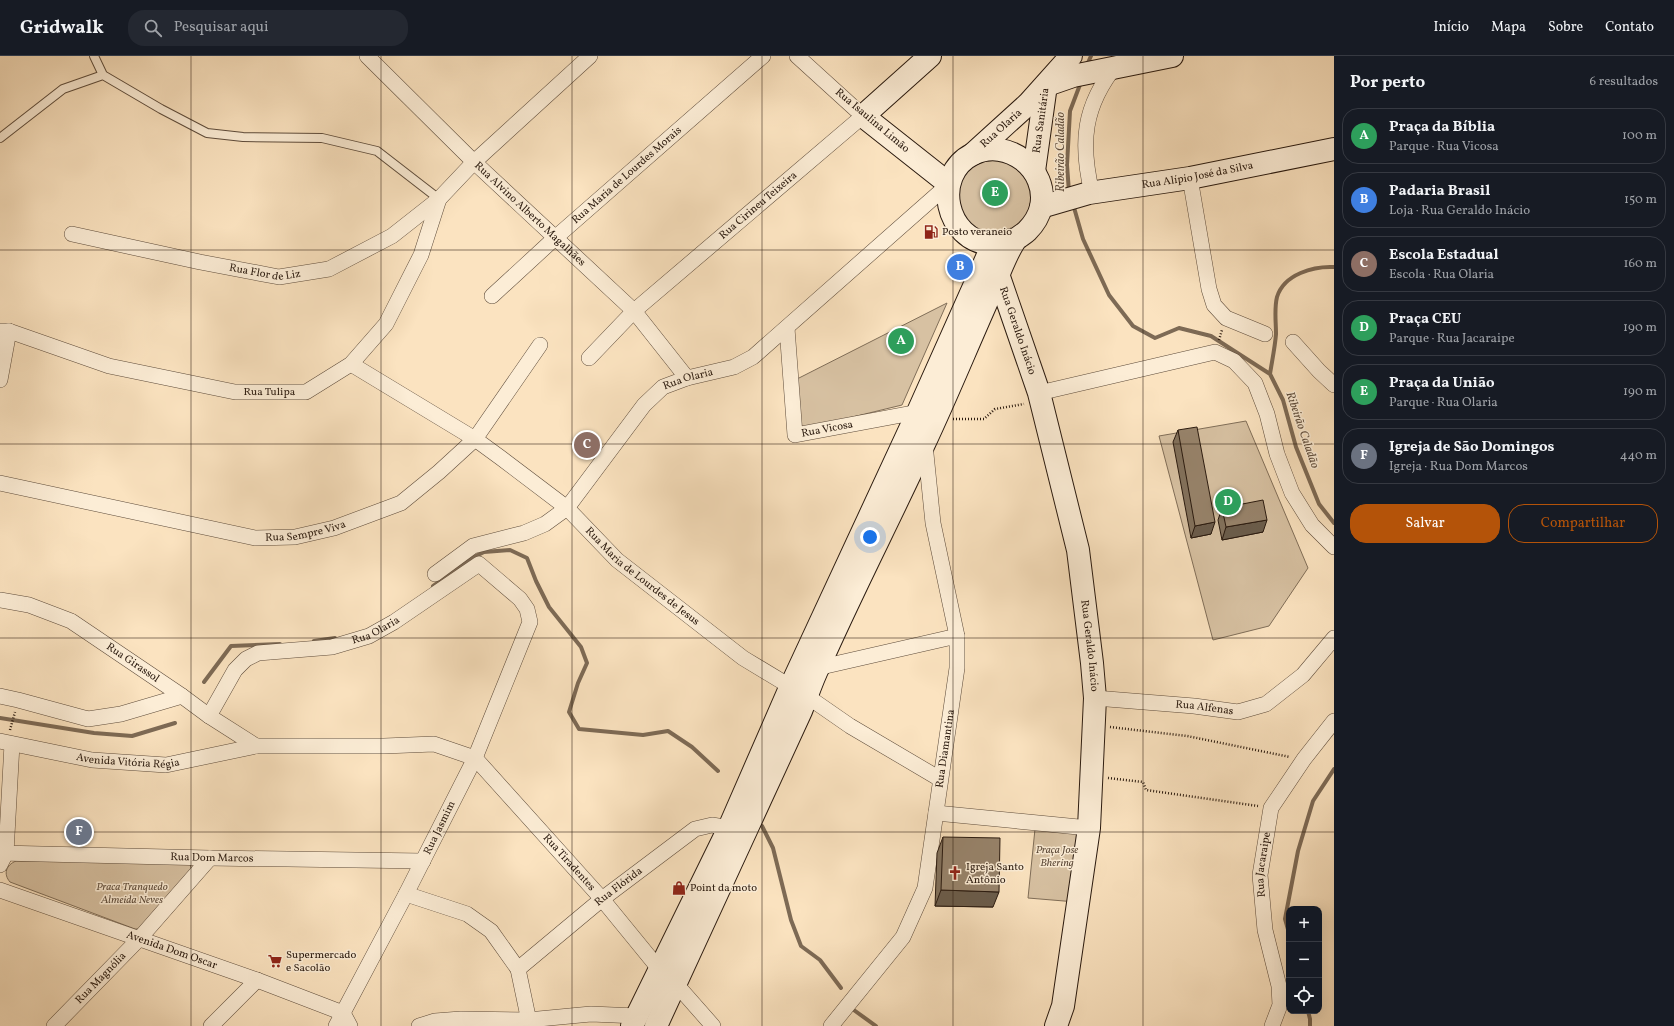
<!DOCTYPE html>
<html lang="pt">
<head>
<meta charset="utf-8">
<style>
	body { margin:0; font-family:Vollkorn,serif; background:#242831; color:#f1f3f6 }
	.controls { position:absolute; right:12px; bottom:12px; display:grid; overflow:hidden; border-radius:8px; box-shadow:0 4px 16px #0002 }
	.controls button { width:36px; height:36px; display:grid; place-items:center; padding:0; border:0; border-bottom:1px solid #363941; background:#171b24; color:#f1f3f6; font:20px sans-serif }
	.you { position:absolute; left:870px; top:481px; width:14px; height:14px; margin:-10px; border:3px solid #fff; border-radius:50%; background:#1a73e8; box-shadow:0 0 0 6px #1a73e833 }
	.badge { display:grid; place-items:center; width:26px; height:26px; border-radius:50%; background:#b45309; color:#fff; font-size:13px; font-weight:700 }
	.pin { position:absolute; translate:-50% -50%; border:2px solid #fff; box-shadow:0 1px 4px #0006 }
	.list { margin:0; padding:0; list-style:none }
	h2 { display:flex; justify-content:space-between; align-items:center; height:52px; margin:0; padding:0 16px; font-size:17px }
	h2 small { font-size:13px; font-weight:400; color:#9ea1a6 }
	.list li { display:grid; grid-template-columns:26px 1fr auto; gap:12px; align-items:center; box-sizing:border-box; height:56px; margin:0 8px 8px; padding:0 8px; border:1px solid #363941; border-radius:16px }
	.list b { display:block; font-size:15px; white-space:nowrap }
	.list p { margin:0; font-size:13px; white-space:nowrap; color:#9ea1a6 }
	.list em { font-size:13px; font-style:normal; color:#9ea1a6 }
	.actions { display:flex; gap:8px; padding:12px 16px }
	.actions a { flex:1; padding:9px 0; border:1px solid #b45309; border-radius:16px; text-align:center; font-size:14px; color:#b45309 }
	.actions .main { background:#b45309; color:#fff }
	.icon { flex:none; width:22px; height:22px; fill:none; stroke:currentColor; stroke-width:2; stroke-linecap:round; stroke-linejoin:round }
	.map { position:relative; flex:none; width:1334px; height:970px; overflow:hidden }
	header { display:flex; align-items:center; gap:24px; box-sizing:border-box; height:56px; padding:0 20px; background:#171b24; border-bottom:1px solid #363941 }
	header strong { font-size:19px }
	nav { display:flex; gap:22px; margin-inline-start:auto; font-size:14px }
	.search { width:280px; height:36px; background:#242831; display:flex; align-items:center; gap:10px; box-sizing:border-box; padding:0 14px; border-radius:16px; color:#9ea1a6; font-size:15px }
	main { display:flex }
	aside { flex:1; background:#171b24 }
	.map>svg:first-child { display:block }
	.green { fill:#d7c1a2; stroke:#806e58 }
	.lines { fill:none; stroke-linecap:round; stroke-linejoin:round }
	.stream { stroke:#7d6a55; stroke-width:4 }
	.lane-casing { stroke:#5e4c3b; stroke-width:10 }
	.street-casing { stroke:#5e4c3b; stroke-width:16 }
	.secondary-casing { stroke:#2a1a0f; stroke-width:24 }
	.path { stroke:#2a1a0f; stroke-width:2.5; stroke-dasharray:1 2; stroke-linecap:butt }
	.lane { stroke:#fcedd6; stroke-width:8 }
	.street { stroke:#fcedd6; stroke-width:15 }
	.secondary { stroke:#fcedd6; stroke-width:22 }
	.wall { fill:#82715c; stroke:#2a1a0f }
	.shaded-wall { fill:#6a5c4b; stroke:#2a1a0f }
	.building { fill:#97836b; stroke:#2a1a0f }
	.grid { fill:none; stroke:#2a1a0f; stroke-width:1; stroke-opacity:0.55 }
	.labels { text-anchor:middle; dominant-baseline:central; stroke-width:3; stroke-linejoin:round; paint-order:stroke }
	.street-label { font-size:11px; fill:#2a1a0f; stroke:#fcedd6 }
	.poi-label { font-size:11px; fill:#2a1a0f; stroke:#fcedd6; text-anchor:start }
	.park-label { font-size:11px; font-style:italic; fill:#5e4c3b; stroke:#fcedd6 }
	.water-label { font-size:12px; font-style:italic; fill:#614f3e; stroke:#fcedd6 }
</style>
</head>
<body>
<header>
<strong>Gridwalk</strong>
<div class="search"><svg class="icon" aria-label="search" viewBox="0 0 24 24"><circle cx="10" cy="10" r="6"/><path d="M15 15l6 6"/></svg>Pesquisar aqui</div>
<nav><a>Início</a><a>Mapa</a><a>Sobre</a><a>Contato</a></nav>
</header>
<main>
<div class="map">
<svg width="1334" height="970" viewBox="0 0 1334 970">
	<rect width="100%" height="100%" fill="#fbe3c0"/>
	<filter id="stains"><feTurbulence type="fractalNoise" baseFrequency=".005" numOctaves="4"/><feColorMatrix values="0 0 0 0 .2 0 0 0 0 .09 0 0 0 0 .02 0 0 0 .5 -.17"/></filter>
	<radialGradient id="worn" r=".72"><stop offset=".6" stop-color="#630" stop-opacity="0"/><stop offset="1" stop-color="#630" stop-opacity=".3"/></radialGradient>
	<path class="green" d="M977,103L1017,105L1036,140L1026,166L1004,179L978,176L959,159L958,121Z
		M947,247L902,349L799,374L797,323Z
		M1246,365L1308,512L1269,570L1213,584L1159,380Z
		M1035,773L1084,777L1076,846L1028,842Z
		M16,805H185L190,808L192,815L139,873H135L10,826C3,818 6,809 16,805Z"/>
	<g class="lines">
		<path class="stream" d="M1087,9L1091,0
			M1069,136L1067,109L1070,55L1081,26
			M1073,148L1083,183L1109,239L1133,270L1155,282L1179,272L1211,280L1270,318L1283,344L1296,391L1319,448L1334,467
			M1270,318C1272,305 1275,291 1276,278C1276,265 1274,253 1277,241C1284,218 1314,210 1334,211
			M433,530L468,504L484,496L510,494L527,502L536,525L549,551L581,591L587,607L578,627L569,656L579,673L643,679L668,675L692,691L718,715
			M314,585L335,582
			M204,626L231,590L280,588
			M0,662L94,677L132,680L175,667
			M762,770L773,792L791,864L801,890L820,904L841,932
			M1289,877L1285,863L1298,795L1313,745L1334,713
			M851,952L876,970
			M1308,955L1310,963V970"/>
		<defs>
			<path id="lane" d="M94,0L103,19L161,53L207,77L243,81L322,82L377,95L439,143
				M0,82L63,33L103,19"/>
			<g id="street">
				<path id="s1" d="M367,0L474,106L634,255L687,322"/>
				<path d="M1190,122L1209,233L1214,249L1226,262L1265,278"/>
				<path d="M1092,137C1080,87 1083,50 1117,8"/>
				<path id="s2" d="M72,178L200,206L279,221L329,213L392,180L439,143L474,106L590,0"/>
				<path id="s3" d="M492,240L555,182L763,0"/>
				<path id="s4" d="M787,272L795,379L918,356"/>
				<path id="s5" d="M0,275H9L109,310L235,336H306L351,308L386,268L421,199L439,143"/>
				<path d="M1293,286L1319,315L1334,329"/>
				<path id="s6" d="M589,302L634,255L863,60L797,0"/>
				<path id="s7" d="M351,308L475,383L501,402L567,452L617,504L743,602L811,643L850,670L940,723"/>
				<path d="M0,324L9,275"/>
				<path d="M1039,337L1215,296L1234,305L1255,327L1267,358L1277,398L1292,437L1312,469L1334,491"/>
				<path id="s8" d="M0,427L255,482L295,481L334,472L401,447L439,416L475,383L540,289"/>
				<path id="s9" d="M435,518L473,490L524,477L545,468L567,452L644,349L663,331L687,322L734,311L753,301L949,128"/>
				<path id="s10" d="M0,544L29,549L71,565L182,640L209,660L256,690"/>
				<path d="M817,612L957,580"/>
				<path d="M0,640L18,644L88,663L121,658L182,640"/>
				<path id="s11" d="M1095,642L1194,650L1238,656L1266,648L1303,619L1334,582"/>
				<path id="s12" d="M209,660L235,614L246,603L258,597L332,591L369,580L394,566L479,508L520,543L527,553L530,566L475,702L406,838L336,970"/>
				<path id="s13" d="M0,685L92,704L166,709L256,690H384L434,688L475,702L602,843L660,914"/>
				<path d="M936,757L1089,772"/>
				<path id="s14" d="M0,797L210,802L423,805"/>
				<path d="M0,809L6,797L12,688"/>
				<path id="s15" d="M0,834L257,924L343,957L350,970"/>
				<path d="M406,838L467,858L491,875L518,913L530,970"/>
				<path id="s16" d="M518,913L602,843L695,773L712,769L729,772"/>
				<path d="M676,928L713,970"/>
				<path id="s17" d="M54,970L139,883L210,802"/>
				<path d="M211,970L257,924"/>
				<path d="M419,970L435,965L461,963L528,964L591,958L637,960"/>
				<path id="s18" d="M831,970L903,881L925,832L957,612V580L933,467L925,388"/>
				<path id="s19" d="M1272,970L1280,949L1279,930L1265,874L1260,819L1271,752L1304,703L1334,665"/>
			</g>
			<g id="secondary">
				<path d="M930,0L863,60L949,128"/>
				<path d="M1047,29L1073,20L1172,0"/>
				<path id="s20" d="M973,98L1028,48L1071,0"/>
				<path id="s21" d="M1034,115L1046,29"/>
				<path id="s22" d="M1041,151L1089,137L1190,122L1334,93"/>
				<path id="s23" d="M998,218L1039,337L1078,494L1092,607L1095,642L1089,772L1063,950L1056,970"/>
				<path d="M632,970L729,772L790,632L918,356L993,188"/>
				<path d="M656,970L801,655C807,640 812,624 819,610C852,535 890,462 924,388C948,337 969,285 992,234C999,218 1005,200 1014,186C1017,181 1023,179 1027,175C1033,169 1039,160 1041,151C1049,113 1007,81 973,98C931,119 946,185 991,188C1000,188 1007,186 1015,183"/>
			</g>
		</defs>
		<use href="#lane" class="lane-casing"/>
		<use href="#street" class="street-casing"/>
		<use href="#secondary" class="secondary-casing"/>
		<path class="path" d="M1219,284L1222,274
			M953,363H984L995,353L1024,348
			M1110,671L1187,680L1290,701
			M10,674L15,656
			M1108,722L1143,726L1146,734L1258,750"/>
		<use href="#lane" class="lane"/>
		<use href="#street" class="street"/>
		<use href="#secondary" class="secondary"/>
	</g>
	<path class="wall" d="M1178,374L1211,478L1191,482L1173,386Z
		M1222,452L1263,476L1222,484L1218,464Z
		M943,781L993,851L935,850L937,797Z"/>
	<path class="shaded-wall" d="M1267,464L1263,476L1222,484L1226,471Z
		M1215,466L1211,478L1191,482L1195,470Z
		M941,834L999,836L993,851L935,850Z"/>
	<path class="building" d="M1197,371L1215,466L1195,470L1178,374Z
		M1263,444L1267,464L1226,471L1222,452Z
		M943,781L1000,782L999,836L941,834Z"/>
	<path class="grid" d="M191,0V970M381,0V970M572,0V970M762,0V970M953,0V970M1143,0V970M0,194H1334M0,388H1334M0,582H1334M0,776H1334"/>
	<defs>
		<symbol id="fuel-bare" viewBox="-9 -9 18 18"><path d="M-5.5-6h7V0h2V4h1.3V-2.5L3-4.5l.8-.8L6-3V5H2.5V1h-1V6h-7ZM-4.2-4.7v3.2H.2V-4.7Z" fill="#8f2418" stroke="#fcedd6" stroke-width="2.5" paint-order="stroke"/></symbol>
		<symbol id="church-bare" viewBox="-9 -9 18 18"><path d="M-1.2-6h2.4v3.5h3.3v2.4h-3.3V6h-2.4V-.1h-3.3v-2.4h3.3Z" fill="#8f2418" stroke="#fcedd6" stroke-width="2.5" paint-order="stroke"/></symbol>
		<symbol id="shop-bare" viewBox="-9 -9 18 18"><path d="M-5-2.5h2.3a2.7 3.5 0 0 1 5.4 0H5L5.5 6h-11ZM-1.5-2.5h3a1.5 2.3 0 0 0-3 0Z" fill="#8f2418" stroke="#fcedd6" stroke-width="2.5" paint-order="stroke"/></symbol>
		<symbol id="supermarket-bare" viewBox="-9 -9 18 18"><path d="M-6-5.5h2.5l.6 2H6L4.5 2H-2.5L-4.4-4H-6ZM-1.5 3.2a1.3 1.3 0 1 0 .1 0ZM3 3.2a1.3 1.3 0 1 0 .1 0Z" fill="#8f2418" stroke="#fcedd6" stroke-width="2.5" paint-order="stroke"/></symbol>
	</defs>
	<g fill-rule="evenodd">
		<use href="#fuel-bare" x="921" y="166" width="20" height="20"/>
		<use href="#church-bare" x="945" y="807" width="20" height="20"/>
		<use href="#shop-bare" x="669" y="822" width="20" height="20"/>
		<use href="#supermarket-bare" x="265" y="895" width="20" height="20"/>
	</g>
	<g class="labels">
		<g class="street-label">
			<text transform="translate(872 65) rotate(40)">Rua Isaulina Limão</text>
			<text stroke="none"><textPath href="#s21" startOffset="51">Rua Sanitária</textPath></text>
			<text stroke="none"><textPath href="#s20" startOffset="38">Rua Olaria</textPath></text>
			<text stroke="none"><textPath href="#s3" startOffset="181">Rua Maria de Lourdes Morais</textPath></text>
			<text stroke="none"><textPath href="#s22" startOffset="160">Rua Alípio José da Silva</textPath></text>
			<text stroke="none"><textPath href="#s6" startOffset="228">Rua Cirineu Teixeira</textPath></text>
			<text stroke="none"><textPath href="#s1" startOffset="227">Rua Alvino Alberto Magalhães</textPath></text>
			<text stroke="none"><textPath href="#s2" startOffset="197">Rua Flor de Liz</textPath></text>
			<text stroke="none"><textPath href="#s23" startOffset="60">Rua Geraldo Inácio</textPath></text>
			<text stroke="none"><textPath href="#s9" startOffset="331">Rua Olaria</textPath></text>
			<text stroke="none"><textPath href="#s5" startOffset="278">Rua Tulipa</textPath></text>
			<text stroke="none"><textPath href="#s4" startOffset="140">Rua Vicosa</textPath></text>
			<text stroke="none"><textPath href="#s8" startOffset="312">Rua Sempre Viva</textPath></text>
			<text stroke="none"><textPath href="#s7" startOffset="362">Rua Maria de Lourdes de Jesus</textPath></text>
			<text stroke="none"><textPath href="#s12" startOffset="203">Rua Olaria</textPath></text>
			<text stroke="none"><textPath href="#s23" startOffset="384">Rua Geraldo Inácio</textPath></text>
			<text stroke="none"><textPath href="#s10" startOffset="149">Rua Girassol</textPath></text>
			<text stroke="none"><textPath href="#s11" startOffset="110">Rua Alfenas</textPath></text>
			<text stroke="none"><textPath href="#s18" startOffset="309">Rua Diamantina</textPath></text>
			<text stroke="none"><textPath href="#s13" startOffset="130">Avenida Vitória Régia</textPath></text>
			<text transform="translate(440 772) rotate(-64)">Rua Jasmim</text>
			<text stroke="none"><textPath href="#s14" startOffset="212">Rua Dom Marcos</textPath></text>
			<text stroke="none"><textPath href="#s13" startOffset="622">Rua Tiradentes</textPath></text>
			<text stroke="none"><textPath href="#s19" startOffset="165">Rua Jacaraipe</textPath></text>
			<text stroke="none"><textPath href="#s16" startOffset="130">Rua Flórida</textPath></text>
			<text stroke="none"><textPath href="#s15" startOffset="182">Avenida Dom Oscar</textPath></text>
			<text stroke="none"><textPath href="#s17" startOffset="67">Rua Magnólia</textPath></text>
		</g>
		<g class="poi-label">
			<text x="942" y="176">Posto veraneio</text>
			<text x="966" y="811">Igreja Santo<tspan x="966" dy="13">Antônio</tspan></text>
			<text x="690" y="832">Point da moto</text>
			<text x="286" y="899">Supermercado<tspan x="286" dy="13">e Sacolão</tspan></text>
		</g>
		<g class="park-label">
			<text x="1057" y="794">Praça Jose<tspan x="1057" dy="13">Bhering</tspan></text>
			<text x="132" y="831">Praca Tranquedo<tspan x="132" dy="13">Almeida Neves</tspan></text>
		</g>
		<g class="water-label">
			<text transform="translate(1061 96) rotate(-90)">Ribeirão Caladão</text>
			<text transform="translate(1302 374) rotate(71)">Ribeirão Caladão</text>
		</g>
	</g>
	<rect width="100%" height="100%" filter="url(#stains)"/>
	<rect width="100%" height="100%" fill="url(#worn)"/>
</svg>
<div class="controls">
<button>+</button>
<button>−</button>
<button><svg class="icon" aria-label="locate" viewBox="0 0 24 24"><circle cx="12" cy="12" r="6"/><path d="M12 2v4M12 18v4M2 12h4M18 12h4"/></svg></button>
</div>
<div class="you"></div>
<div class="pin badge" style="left:901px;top:285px;background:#2e9e5b">A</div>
<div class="pin badge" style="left:960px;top:211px;background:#3f7fe0">B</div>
<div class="pin badge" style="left:587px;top:389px;background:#8d6e63">C</div>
<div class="pin badge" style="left:1228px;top:446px;background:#2e9e5b">D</div>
<div class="pin badge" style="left:995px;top:137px;background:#2e9e5b">E</div>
<div class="pin badge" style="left:79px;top:776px;background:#6b7280">F</div>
</div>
<aside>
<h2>Por perto<small>6 resultados</small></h2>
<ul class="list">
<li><span class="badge" style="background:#2e9e5b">A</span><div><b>Praça da Bíblia</b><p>Parque · Rua Vicosa</p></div><em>100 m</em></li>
<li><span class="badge" style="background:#3f7fe0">B</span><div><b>Padaria Brasil</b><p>Loja · Rua Geraldo Inácio</p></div><em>150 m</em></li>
<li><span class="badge" style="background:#8d6e63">C</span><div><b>Escola Estadual</b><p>Escola · Rua Olaria</p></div><em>160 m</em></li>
<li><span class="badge" style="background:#2e9e5b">D</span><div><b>Praça CEU</b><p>Parque · Rua Jacaraipe</p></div><em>190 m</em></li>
<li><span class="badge" style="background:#2e9e5b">E</span><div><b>Praça da União</b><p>Parque · Rua Olaria</p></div><em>190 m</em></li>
<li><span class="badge" style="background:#6b7280">F</span><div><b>Igreja de São Domingos</b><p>Igreja · Rua Dom Marcos</p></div><em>440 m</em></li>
</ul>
<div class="actions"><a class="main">Salvar</a><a>Compartilhar</a></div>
</aside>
</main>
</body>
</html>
